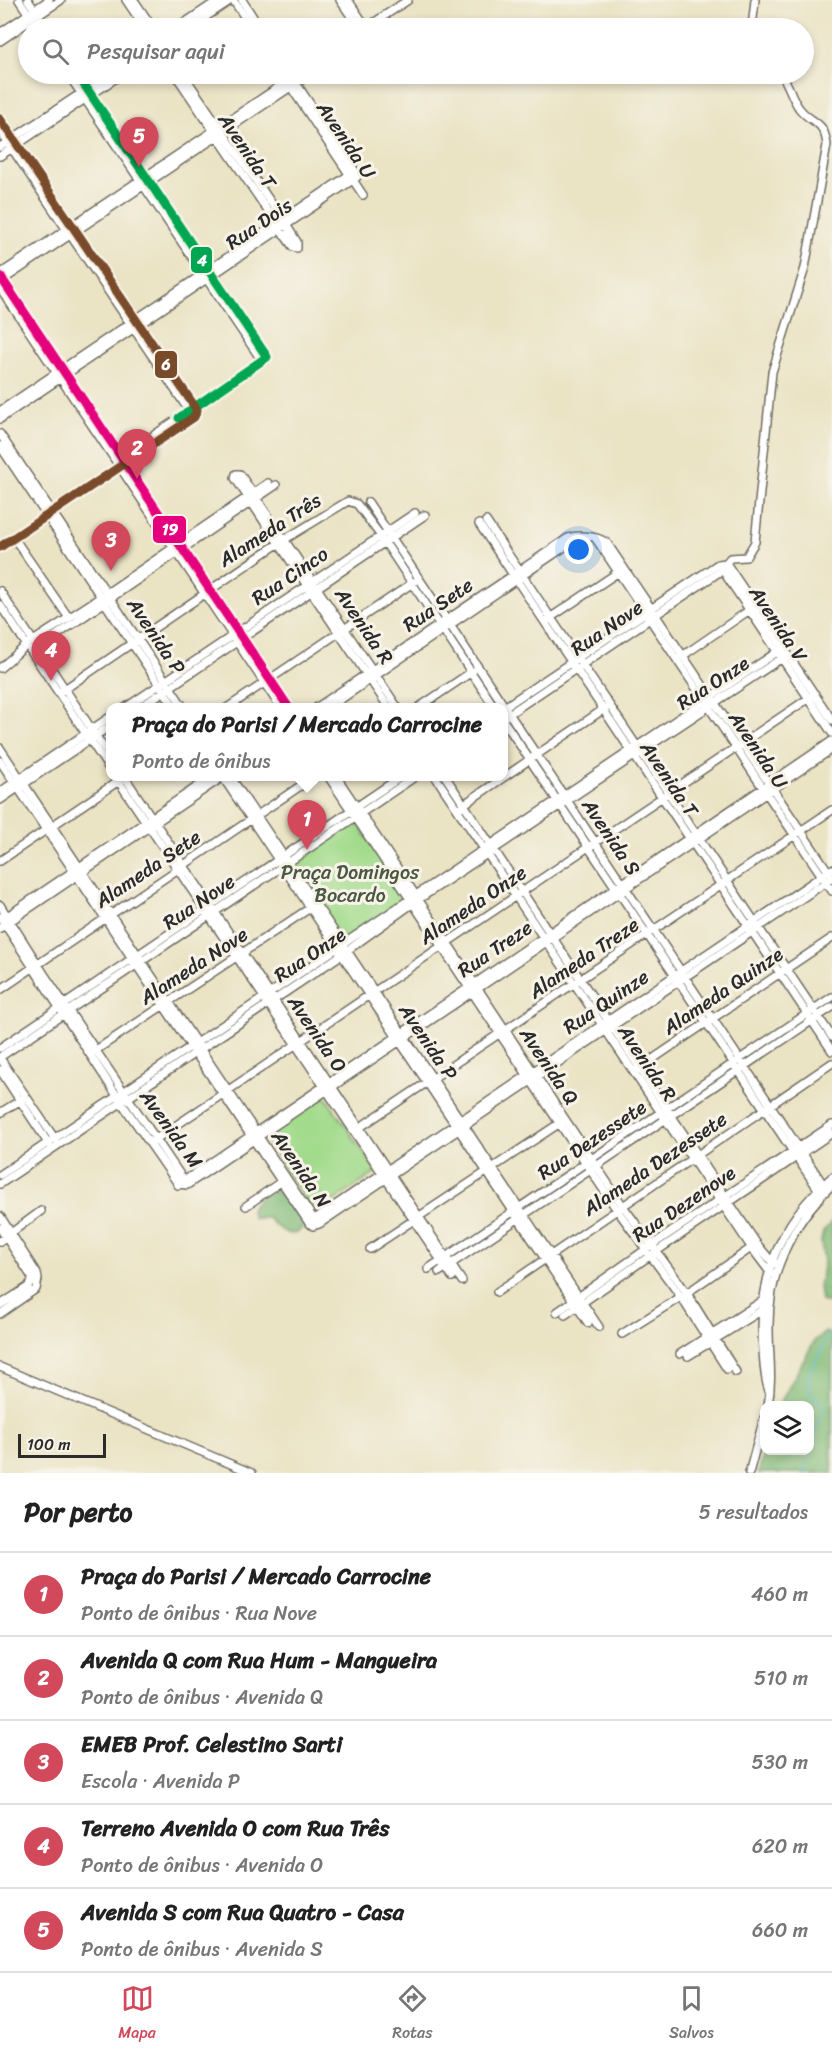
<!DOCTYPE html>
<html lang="pt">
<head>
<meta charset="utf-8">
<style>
	body { margin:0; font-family:Sriracha,sans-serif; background:#f6f6f6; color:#222 }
	.controls { position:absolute; right:18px; bottom:18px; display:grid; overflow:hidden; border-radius:12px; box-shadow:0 3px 9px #0003 }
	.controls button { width:54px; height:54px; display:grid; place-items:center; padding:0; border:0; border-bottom:2px solid #e0e0e0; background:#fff; color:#222; font:30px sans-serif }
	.scale { position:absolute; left:18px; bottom:15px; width:88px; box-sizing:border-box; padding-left:6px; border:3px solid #2b2b2b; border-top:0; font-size:16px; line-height:21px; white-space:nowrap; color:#2b2b2b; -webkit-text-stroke:4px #f7f3e8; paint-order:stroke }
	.you { position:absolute; left:579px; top:550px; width:21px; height:21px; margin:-15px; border:4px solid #fff; border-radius:50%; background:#1a73e8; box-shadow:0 0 0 9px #1a73e833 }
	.badge { display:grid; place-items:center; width:39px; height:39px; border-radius:50%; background:#d1495b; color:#fff; font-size:20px; font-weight:700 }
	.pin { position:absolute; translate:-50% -50px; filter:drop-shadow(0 2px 3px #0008) }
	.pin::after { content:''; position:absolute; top:32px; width:21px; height:18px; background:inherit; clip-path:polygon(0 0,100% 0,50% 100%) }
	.popup { position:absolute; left:106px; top:703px; width:402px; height:78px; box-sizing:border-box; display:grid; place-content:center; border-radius:12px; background:#fff; filter:drop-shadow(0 2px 4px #0005); font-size:20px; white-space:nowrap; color:#767676 }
	.popup b { font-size:22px; color:#222 }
	.popup::after { content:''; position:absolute; left:50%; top:100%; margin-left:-12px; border:12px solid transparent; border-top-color:#fff }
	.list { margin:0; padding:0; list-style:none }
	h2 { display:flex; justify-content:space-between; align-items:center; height:78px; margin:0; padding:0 24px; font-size:26px }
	h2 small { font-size:20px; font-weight:400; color:#767676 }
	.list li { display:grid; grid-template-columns:39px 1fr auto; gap:18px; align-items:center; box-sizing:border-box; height:84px; padding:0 24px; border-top:2px solid #e0e0e0 }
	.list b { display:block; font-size:22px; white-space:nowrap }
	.list p { margin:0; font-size:20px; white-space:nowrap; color:#767676 }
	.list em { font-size:20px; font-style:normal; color:#767676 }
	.icon { flex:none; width:33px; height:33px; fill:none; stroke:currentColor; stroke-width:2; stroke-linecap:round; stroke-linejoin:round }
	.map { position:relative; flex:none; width:832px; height:1473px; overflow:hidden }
	.search { position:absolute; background:#fff; box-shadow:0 3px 9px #0003; left:18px; right:18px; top:18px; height:66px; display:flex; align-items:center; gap:15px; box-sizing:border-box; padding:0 21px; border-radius:33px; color:#767676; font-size:22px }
	.sheet { height:498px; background:#fff }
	nav { display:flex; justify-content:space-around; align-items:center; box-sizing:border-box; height:84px; border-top:2px solid #e0e0e0; background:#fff; font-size:16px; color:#767676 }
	nav a { display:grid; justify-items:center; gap:3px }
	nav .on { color:#d1495b }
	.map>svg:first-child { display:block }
	.green { fill:#a3db8c; stroke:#67835c; stroke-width:1.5 }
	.forest { fill:#82bb78; stroke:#567352; stroke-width:1.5 }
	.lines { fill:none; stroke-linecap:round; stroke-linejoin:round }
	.stream { stroke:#53bad1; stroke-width:1.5 }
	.minor-casing { stroke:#6e6b61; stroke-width:10 }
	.minor { stroke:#fff; stroke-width:7 }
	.bus-1-casing { stroke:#f7f3e8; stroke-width:14 }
	.bus-2-casing { stroke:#f7f3e8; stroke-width:14 }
	.bus-3-casing { stroke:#f7f3e8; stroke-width:14 }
	.bus-1 { stroke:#e5007d; stroke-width:9 }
	.bus-2 { stroke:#00a651; stroke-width:9 }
	.bus-3 { stroke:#7a4b2a; stroke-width:9 }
	.labels { text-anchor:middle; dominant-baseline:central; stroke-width:6; stroke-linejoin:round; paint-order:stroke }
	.street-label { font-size:20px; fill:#2b2b2b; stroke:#f7f3e8 }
	.park-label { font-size:20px; fill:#495743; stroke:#f7f3e8 }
	.line-badge { stroke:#f7f3e8; stroke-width:2 }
	.badge-label { font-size:16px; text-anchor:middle; font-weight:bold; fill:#fff }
</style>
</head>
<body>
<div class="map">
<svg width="832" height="1473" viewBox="0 0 832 1473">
	<rect width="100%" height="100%" fill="#f7f3e8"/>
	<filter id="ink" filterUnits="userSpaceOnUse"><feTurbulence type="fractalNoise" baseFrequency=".0167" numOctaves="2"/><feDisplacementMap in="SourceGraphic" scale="12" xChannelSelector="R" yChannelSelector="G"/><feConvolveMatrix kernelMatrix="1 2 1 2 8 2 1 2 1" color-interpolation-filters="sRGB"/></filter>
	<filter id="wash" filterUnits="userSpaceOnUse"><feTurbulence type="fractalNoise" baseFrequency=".008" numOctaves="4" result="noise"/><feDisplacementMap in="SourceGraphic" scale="24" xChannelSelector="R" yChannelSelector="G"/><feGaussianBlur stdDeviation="1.35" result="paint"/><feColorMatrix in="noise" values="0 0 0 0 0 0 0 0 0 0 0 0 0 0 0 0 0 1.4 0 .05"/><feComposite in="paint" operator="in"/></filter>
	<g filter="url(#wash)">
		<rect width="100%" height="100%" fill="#eae3c4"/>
		<path class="green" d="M355,819L408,899L343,944L289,863Z
			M325,1096L377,1172L314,1214L264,1136Z"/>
		<path class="forest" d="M271,1191L286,1194C291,1204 301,1211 304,1223C296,1245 277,1228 268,1218H253L251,1211C254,1199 263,1198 271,1191Z
			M832,1221V1303H831L821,1301L819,1287L824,1262L821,1241L823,1232Z
			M826,1332L832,1337V1473H758L765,1451L810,1450V1406L779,1405L815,1340Z"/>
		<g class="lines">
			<path class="stream" d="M804,1473L814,1442V1431L823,1414V1407L810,1391L809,1374L832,1329"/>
		</g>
	</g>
	<g filter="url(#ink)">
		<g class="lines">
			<defs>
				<path id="minor" d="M19,0L38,28
					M28,0L47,28
					M126,0L145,28
					M134,0L153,28
					M233,0L252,28
					M242,0L260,28
					M340,0L359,28
					M348,0L367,28
					M177,28L219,0
					M189,28L231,0
					M366,28L408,0
					M752,28L755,0
					M0,33L49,0
					M0,41L61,0
					M68,74L262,361
					M77,74L267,358L116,461
					M175,74L280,229L293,247L297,248
					M183,74L283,220L297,242V248
					M282,74L363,195
					M0,119L197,410L194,417L0,547
					M0,131L192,415
					M0,147L110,74
					M0,156L122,74
					M0,274L298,74
					M0,276L289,708
					M0,282L310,74
					M0,288L281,708
					M0,411L355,171
					M0,419L357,177L355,171L290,74
					M0,434L184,708
					M0,446L175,708
					M368,502L827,1190
					M486,521L832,1037
					M479,524L832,1051
					M14,538L69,618
					M596,539L832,891
					M726,563L730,558L746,557L755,542L772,372L805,268L827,145C824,119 812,125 799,108C791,97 789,84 781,74
					M726,563L832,720
					M721,568L832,733
					M0,591L110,757
					M0,605L110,770
					M547,620L620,571
					M32,652L276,485
					M681,657L751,609
					M0,668L27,645L107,593L268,483
					M59,693L279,543L348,501L357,504L380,535L495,708
					M125,708L415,513
					M139,708L425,515
					M227,708L414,582
					M316,708L568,538C579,534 598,536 607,543L832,877
					M328,708L579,537
					M389,708L235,478L236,474H240L398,708
					M418,708L473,671
					M503,708L718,564L726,563
					M506,716L728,566
					M503,720L822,1195
					M0,748L315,1221
					M0,761L309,1223L313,1226L319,1224L832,878
					M115,776L452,1277
					M124,776L462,1281
					M222,776L588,1323
					M230,776L599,1327
					M328,776L617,1210L681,1297L727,1369
					M336,776L623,1206L687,1293L736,1372
					M435,776L751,1247L769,1271L776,1274
					M445,776L757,1244L772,1262L779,1264
					M0,792L110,717
					M0,800L110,726
					M460,807L607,707
					M0,861L120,780
					M0,905L44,974L185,1182
					M0,917L121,1102L178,1184L187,1185L832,749
					M6,917L213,776
					M0,928L224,776
					M0,990L315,776
					M0,1048L402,776
					M93,1052L313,906
					M0,1057L416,776
					M0,1058L55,1139
					M0,1070L50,1146
					M635,1071L832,938
					M0,1113L24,1098
					M356,1130L832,810
					M150,1143L815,694
					M0,1175L783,648
					M0,1184L341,955L419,899L788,654
					M178,1185L832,741
					M246,1206L285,1179
					M0,1216L37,1274L38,1279
					M309,1223L832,869
					M0,1228L33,1279
					M0,1241L41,1211
					M370,1249L563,1121
					M428,1269L832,997
					M439,1272L832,1007
					M497,1292L832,1063
					M0,1305L28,1287L33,1279
					M557,1312L652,1245L832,1125
					M0,1314L36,1289L38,1279
					M565,1315L651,1255L832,1133
					M622,1334L687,1293L754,1246
					M680,1354L764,1300
					M688,1356L764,1309
					M0,1367L252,1473
					M769,1391C764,1378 764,1364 763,1350C757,1280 778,1223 832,1177
					M768,1406C773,1378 769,1356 769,1328C768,1272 792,1223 832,1185
					M749,1473L764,1418"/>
			</defs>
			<use href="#minor" class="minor-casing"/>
			<use href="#minor" class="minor"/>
			<defs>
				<path id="bus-1" d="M0,276L289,708"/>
				<path id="bus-2" d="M77,74L267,357L179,418"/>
				<path id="bus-3" d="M0,119L197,410L194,417L0,547"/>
			</defs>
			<use href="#bus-1" class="bus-1-casing"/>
			<use href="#bus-2" class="bus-2-casing"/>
			<use href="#bus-3" class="bus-3-casing"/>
			<use href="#bus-1" class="bus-1"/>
			<use href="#bus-2" class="bus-2"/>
			<use href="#bus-3" class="bus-3"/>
		</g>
	</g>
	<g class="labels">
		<g class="street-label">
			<text transform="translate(346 140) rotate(56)">Avenida U</text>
			<text transform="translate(247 151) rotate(56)">Avenida T</text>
			<text transform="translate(259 224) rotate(-34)">Rua Dois</text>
			<text transform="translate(270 530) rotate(-33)">Alameda Três</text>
			<text transform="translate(290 576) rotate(-34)">Rua Cinco</text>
			<text transform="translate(438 605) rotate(-34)">Rua Sete</text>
			<text transform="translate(778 624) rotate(56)">Avenida V</text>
			<text transform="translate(364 626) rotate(56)">Avenida R</text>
			<text transform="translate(607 628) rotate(-34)">Rua Nove</text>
			<text transform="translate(156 636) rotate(56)">Avenida P</text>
			<text transform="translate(713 683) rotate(-33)">Rua Onze</text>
			<text transform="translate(758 750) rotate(56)">Avenida U</text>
			<text transform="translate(669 779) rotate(56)">Avenida T</text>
			<text transform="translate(611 837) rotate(56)">Avenida S</text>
			<text transform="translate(148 869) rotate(-34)">Alameda Sete</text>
			<text transform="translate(199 902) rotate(-34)">Rua Nove</text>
			<text transform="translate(473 905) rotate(-34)">Alameda Onze</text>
			<text transform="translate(495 949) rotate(-34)">Rua Treze</text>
			<text transform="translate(310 955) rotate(-34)">Rua Onze</text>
			<text transform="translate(584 958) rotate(-34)">Alameda Treze</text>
			<text transform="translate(194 966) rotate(-33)">Alameda Nove</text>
			<text transform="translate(723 991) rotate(-34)">Alameda Quinze</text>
			<text transform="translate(606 1002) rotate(-34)">Rua Quinze</text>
			<text transform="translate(317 1034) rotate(56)">Avenida O</text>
			<text transform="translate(428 1042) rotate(56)">Avenida P</text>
			<text transform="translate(647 1063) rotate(56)">Avenida R</text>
			<text transform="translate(549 1066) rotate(56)">Avenida Q</text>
			<text transform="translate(171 1129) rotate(54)">Avenida M</text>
			<text transform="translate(592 1140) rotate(-34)">Rua Dezessete</text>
			<text transform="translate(655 1164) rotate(-34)">Alameda Dezessete</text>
			<text transform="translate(301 1169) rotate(56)">Avenida N</text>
			<text transform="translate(684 1204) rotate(-34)">Rua Dezenove</text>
		</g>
		<g class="park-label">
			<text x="350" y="872">Praça Domingos<tspan x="350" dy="23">Bocardo</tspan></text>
		</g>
	</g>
	<g class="line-badge">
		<rect x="190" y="246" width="23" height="28" rx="6" fill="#00a651"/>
		<rect x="154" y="350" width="24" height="29" rx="6" fill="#7a4b2a"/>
		<rect x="152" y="515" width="35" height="29" rx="6" fill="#e5007d"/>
	</g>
	<g class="badge-label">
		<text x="202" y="266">4</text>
		<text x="166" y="370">6</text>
		<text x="170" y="535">19</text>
	</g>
</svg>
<div class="controls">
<button><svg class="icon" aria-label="layers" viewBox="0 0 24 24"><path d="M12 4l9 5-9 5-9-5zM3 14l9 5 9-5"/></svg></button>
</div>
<div class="scale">100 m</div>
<div class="you"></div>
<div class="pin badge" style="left:307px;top:850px">1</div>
<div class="popup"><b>Praça do Parisi / Mercado Carrocine</b>Ponto de ônibus</div>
<div class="pin badge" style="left:137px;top:479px">2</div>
<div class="pin badge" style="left:111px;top:571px">3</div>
<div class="pin badge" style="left:51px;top:681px">4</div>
<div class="pin badge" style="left:139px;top:167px">5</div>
<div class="search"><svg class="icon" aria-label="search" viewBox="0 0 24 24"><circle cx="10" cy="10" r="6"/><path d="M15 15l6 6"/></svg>Pesquisar aqui</div>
</div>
<section class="sheet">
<h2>Por perto<small>5 resultados</small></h2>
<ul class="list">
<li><span class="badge">1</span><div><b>Praça do Parisi / Mercado Carrocine</b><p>Ponto de ônibus · Rua Nove</p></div><em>460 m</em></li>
<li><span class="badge">2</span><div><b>Avenida Q com Rua Hum - Mangueira</b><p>Ponto de ônibus · Avenida Q</p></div><em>510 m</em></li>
<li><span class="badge">3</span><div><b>EMEB Prof. Celestino Sarti</b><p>Escola · Avenida P</p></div><em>530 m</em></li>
<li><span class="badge">4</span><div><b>Terreno Avenida O com Rua Três</b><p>Ponto de ônibus · Avenida O</p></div><em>620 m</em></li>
<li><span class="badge">5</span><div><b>Avenida S com Rua Quatro - Casa</b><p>Ponto de ônibus · Avenida S</p></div><em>660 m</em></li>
</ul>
</section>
<nav>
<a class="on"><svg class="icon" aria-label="map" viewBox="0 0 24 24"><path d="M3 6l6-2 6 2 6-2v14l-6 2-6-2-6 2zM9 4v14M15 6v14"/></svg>Mapa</a>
<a><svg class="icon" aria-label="directions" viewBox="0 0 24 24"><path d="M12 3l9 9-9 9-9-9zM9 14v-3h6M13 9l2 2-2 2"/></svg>Rotas</a>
<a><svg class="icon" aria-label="saved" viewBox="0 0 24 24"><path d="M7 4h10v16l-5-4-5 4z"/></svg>Salvos</a>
</nav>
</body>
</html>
